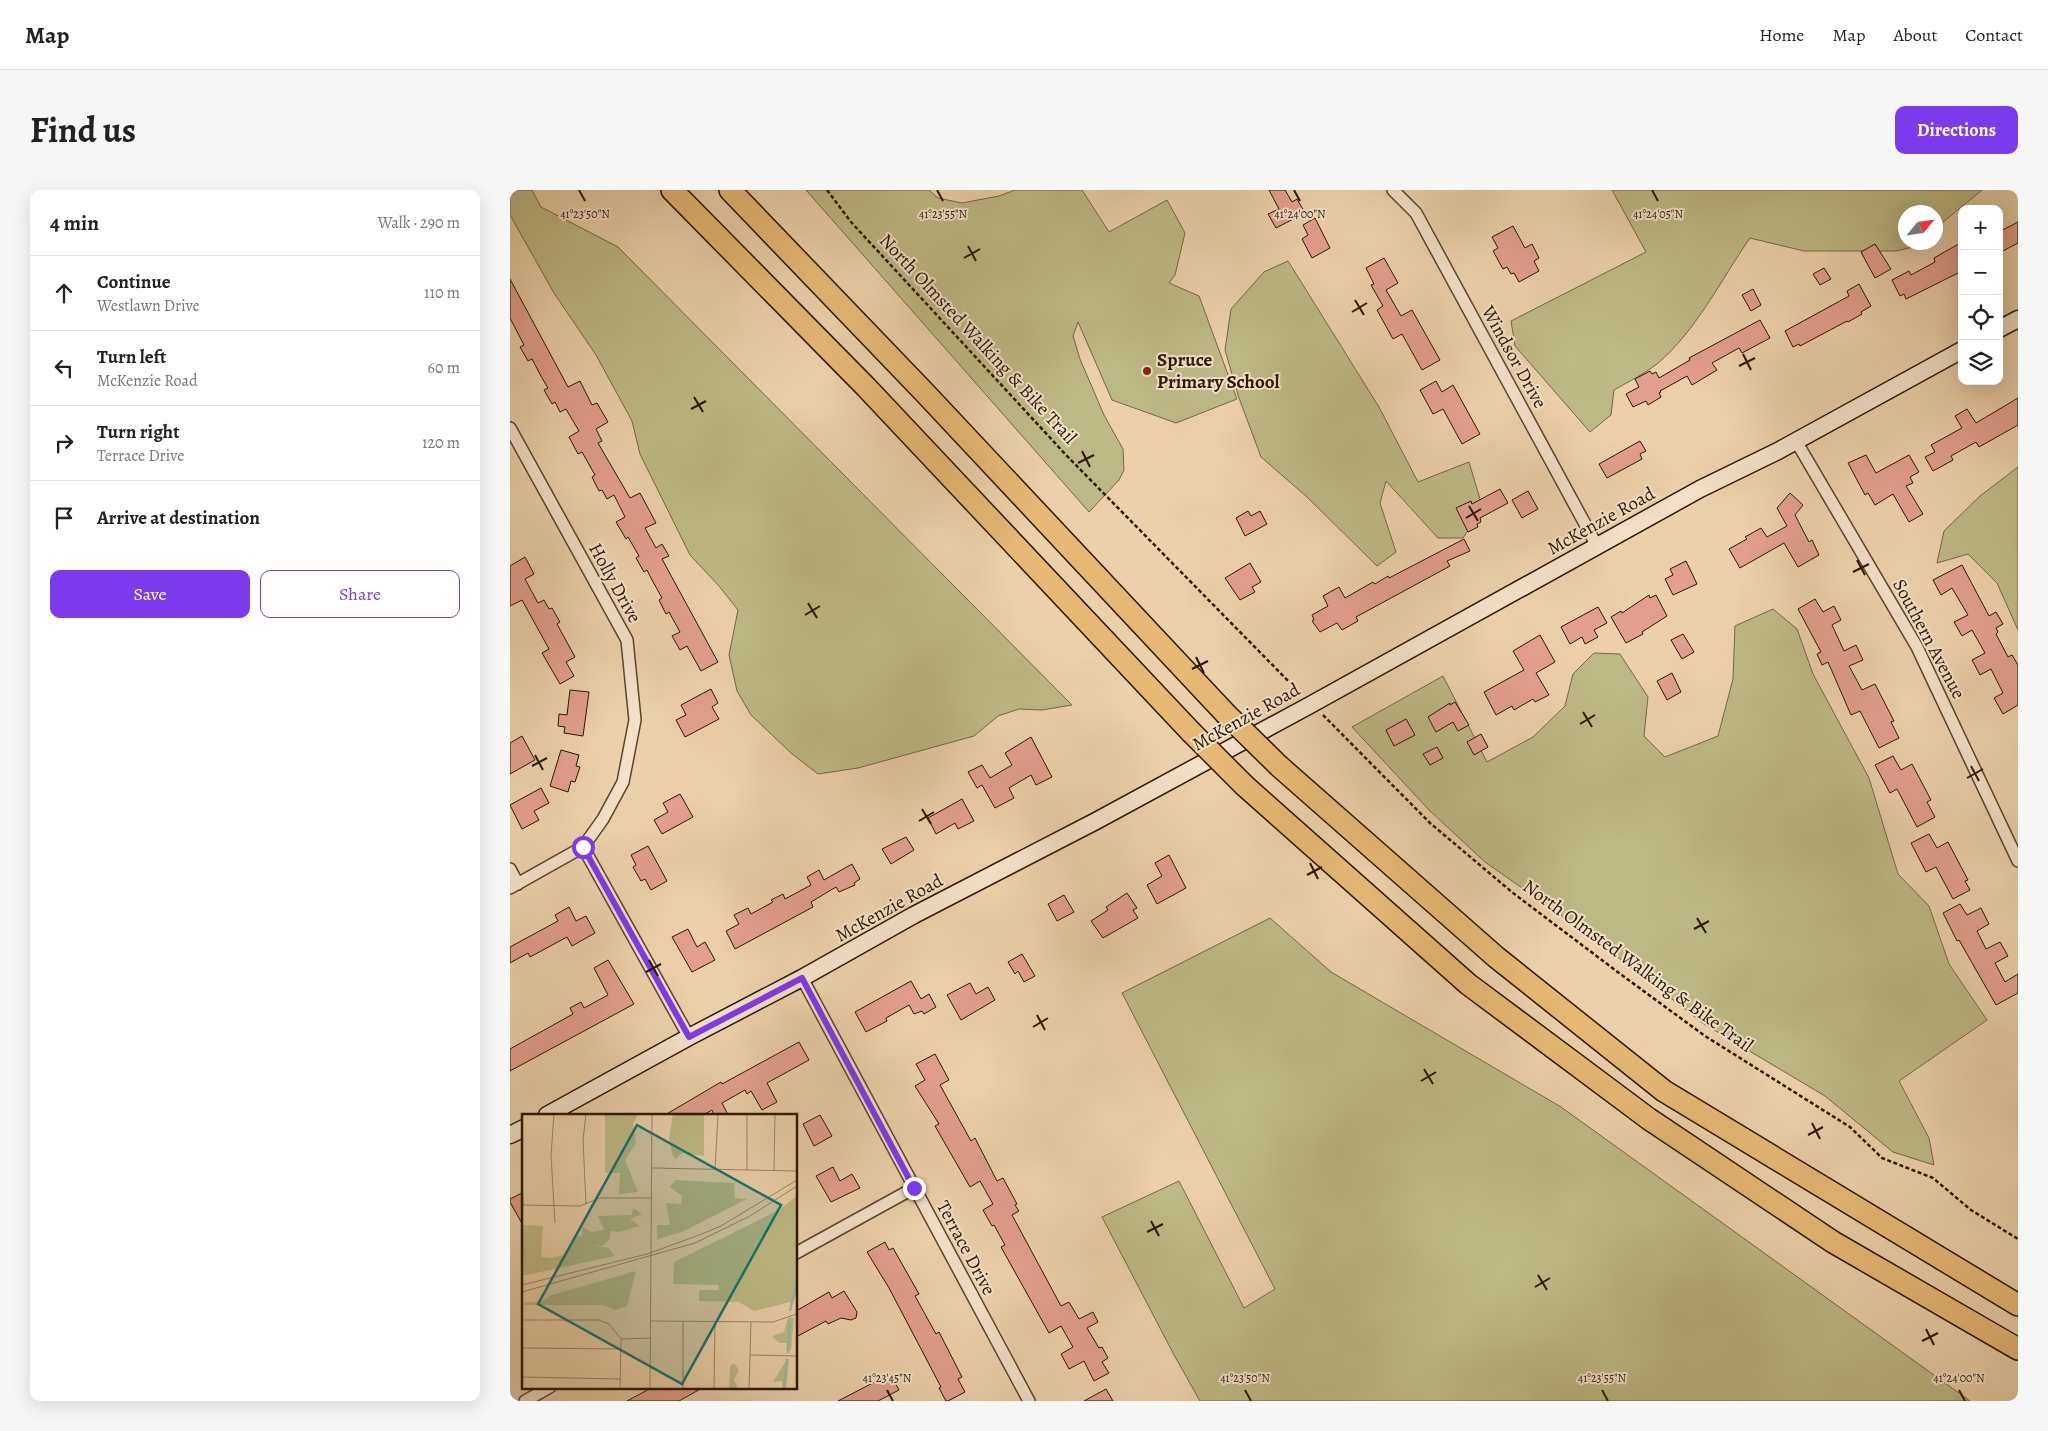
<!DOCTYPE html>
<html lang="en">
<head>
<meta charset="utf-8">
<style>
	body { margin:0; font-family:Alegreya,serif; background:#f6f6f6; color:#222 }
	.controls { position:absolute; right:15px; top:15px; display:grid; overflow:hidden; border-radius:10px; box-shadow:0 5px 20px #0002 }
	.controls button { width:45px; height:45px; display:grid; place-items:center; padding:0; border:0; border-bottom:1px solid #e0e0e0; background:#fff; color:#222; font:25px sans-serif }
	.compass { position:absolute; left:1388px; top:15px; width:45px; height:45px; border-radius:50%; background:#fff; box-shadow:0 5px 20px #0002; rotate:61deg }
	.stop { position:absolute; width:15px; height:15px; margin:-11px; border:4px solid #7c3aed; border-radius:50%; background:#fff }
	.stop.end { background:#7c3aed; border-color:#fff; box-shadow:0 1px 5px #0008 }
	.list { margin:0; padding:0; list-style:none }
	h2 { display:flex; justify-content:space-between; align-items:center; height:65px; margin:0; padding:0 20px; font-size:21px }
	h2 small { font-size:16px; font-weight:400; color:#767676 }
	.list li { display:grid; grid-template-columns:32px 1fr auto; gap:15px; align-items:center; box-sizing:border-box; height:75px; padding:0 20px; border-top:1px solid #e0e0e0 }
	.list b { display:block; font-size:19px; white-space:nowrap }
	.list p { margin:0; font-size:16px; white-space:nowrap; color:#767676 }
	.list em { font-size:16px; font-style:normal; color:#767676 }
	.actions { display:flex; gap:10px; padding:15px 20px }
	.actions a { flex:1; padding:11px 0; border:1px solid #7c3aed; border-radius:10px; text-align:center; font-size:18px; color:#7c3aed }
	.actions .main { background:#7c3aed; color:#fff }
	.icon { flex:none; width:28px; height:28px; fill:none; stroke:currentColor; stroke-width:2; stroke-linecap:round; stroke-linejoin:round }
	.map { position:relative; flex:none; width:1508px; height:1211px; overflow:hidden; border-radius:10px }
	header { display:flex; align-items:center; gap:30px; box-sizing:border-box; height:70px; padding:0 25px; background:#fff; border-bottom:1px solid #e0e0e0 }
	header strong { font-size:24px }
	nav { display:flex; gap:28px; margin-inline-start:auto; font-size:18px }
	.intro { display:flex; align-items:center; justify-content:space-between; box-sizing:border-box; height:120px; padding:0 30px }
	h1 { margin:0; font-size:35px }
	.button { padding:12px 22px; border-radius:10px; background:#7c3aed; color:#fff; font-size:18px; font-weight:700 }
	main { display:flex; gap:30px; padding:0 30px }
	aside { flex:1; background:#fff; border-radius:10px; box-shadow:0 5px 20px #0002 }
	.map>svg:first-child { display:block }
	.green { fill:#bdb984; stroke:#746843 }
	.building { fill:#e29f8d; stroke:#2a1802 }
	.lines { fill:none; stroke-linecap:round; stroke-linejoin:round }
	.street-casing { stroke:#5a462c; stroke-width:14 }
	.secondary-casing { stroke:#2a1802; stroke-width:19 }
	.highway-casing { stroke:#2a1802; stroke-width:24 }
	.path { stroke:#2a1802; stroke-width:2.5; stroke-dasharray:4 2.5; stroke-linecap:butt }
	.street { stroke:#f2e0c7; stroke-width:11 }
	.secondary { stroke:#f2e0c7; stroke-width:16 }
	.highway { stroke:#e6b874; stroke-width:21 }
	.highway-bridge-casing { stroke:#2a1802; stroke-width:24; stroke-linecap:butt }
	.highway-bridge { stroke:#e6b874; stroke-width:21 }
	.route { stroke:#7c3aed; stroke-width:6 }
	.ticks { fill:none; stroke:#2a1802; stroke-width:2 }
	.poi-dot { fill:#8f2418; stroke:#f2e0c7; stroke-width:2 }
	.labels { text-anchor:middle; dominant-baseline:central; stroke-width:4; stroke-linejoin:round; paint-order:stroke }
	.street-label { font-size:19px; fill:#2a1802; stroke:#f2e0c7 }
	.poi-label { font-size:19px; font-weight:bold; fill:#2a1802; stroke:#f2e0c7; text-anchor:start }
	.inset-river { fill:none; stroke:#98b7a7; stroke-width:2.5 }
	.inset-road { fill:none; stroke:#9e8666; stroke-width:1 }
	.view { fill:#0f766e; fill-opacity:0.15; stroke:#0f766e; stroke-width:2.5 }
	.inset-edge { fill:none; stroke:#2a1802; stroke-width:2.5 }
	.ticks-label { font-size:12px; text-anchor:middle; fill:#2a1802; stroke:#f2e0c7; stroke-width:4; stroke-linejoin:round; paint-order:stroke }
</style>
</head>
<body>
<header>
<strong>Map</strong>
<nav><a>Home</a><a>Map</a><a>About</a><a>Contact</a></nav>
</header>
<div class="intro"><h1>Find us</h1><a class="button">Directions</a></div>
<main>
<aside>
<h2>4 min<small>Walk · 290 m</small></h2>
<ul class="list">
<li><svg class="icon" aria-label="ahead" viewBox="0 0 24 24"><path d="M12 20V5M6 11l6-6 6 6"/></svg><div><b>Continue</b><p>Westlawn Drive</p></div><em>110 m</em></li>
<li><svg class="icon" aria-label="left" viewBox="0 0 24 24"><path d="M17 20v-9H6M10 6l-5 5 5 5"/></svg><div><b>Turn left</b><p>McKenzie Road</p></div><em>60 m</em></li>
<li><svg class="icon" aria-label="right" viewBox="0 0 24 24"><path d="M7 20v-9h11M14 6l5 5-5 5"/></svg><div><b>Turn right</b><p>Terrace Drive</p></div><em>120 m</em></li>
<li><svg class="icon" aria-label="arrive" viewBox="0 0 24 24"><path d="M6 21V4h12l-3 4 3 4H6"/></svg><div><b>Arrive at destination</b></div></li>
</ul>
<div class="actions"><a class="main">Save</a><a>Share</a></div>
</aside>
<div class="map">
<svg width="1508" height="1211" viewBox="0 0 1508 1211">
	<rect width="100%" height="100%" fill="#ebd0a9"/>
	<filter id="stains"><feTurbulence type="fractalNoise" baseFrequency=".004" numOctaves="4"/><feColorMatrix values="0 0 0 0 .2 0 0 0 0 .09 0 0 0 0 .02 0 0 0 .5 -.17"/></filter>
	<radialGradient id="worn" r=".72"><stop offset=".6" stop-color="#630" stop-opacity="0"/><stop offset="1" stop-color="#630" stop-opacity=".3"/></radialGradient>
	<path class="green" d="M0,0H22L31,17L108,57L562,515L532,520L509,519L488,526L464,546L348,578L308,584L281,563L241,525L227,501L219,465L228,420L209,396L180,365L130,264L122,231L86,165L44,103L0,25Z
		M296,0H419L428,8L452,13L489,6L505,0H572L599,42L657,10L675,43L665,85L659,93L689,106L727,209L666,233L602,210L568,132L563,146L570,169L594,225L613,259L614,280L609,290L579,322Z
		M1102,0H1472L1426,38V22H1396V52L1413,53L1411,55L1386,61H1294L1240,48C1210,91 1187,140 1147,174C1134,184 1118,192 1104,200L1101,225L1080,242L1005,156L1001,131L1136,62Z
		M778,71L869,217L908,292L959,272L973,319L953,348H928L876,291L870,313L886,362L867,376L796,306L751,267L729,208L715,160L721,119L754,82Z
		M1508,277V440L1487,393L1458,364L1427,373L1434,341L1470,306Z
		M1263,419L1287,439L1303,484L1359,588L1388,684L1419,716L1439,774L1477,830L1389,891L1419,948L1424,975L1383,962L1315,906L1194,834L1082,747L975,672L919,620L842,537L933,486L977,572L1023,547L1055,516L1063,484L1084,463L1110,464L1138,507L1134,546L1155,567L1208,546L1223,489L1225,436Z
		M760,728L821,782L1051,917L1460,1211H690L663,1163L592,1027L669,991L734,1118L765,1099L612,803Z"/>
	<path class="building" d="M759,0H775L782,12L787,9L795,23L766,38L758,24L769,19Z
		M805,28L820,58L802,68L792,49L798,45L793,35Z
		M1508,32V53L1489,63V42Z
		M1003,36L1015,58L1022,54L1029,68L1024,71L1029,81L1009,92L1004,83L1001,84L997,77L993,79L983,61L988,58L982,47Z
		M1452,52V81L1396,109L1394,104L1390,106L1382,90L1399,81L1401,85L1425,72L1424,68Z
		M1365,54L1381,79L1365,88L1351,62Z
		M874,68L888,93L876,100L891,126L902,120L930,170L912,180L892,144L883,149L867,120L873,116L861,95L864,94L856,78Z
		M1314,78L1321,89L1310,95L1303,84Z
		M0,89L58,197L70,191L82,215L87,213L98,232L86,239L92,251L88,253L120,308L130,303L146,333L135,338L146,358L152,354L159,366L152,369L208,472L191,481L177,456L170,460L162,446L170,442L159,422L156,424L149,410L152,408L142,390L137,380L134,382L126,368L129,366L118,347L116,349L106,332L115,327L104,305L97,309L92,300L89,301L82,287L85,285L72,262L68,264L59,247L69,241L56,219L50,222L45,212L42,214L34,200L38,198L32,188L22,169L18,171L10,157L14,155L0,128Z
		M1349,94L1361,116L1351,122L1352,124L1338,132L1337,131L1290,156L1289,154L1283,157L1275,141L1339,106L1337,101Z
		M1243,99L1251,115L1241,121L1232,105Z
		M1250,130L1260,148L1232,163L1229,158L1202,173L1207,180L1182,195L1177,186L1150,201L1151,202L1149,203L1151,207L1138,215L1136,211L1123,217L1116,204L1129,197L1125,189L1140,181L1142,184L1146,182L1149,188L1180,170L1179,168Z
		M926,191L932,202L943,195L970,244L952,254L933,219L923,224L910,200Z
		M1508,208V235L1469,257L1466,252L1441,266L1443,270L1423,281L1415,267L1425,262L1421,255L1452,238L1445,226L1457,219L1466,233Z
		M1130,251L1136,261L1130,264L1132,269L1097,288L1089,274Z
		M1356,265L1366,283L1399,265L1409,282L1400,287L1403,293L1396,296L1413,324L1399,332L1383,304L1365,315L1358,303L1355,305L1338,273Z
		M990,299L998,313L970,328L971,332L967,334L968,337L958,342L946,318L961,311L962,314Z
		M1018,301L1028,319L1012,328L1002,310Z
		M1280,303L1293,315L1285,325L1299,352L1302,350L1309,365L1288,377L1274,353L1230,378L1219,359L1237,349L1235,347L1251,338L1257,347L1277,336L1267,318Z
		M738,321L741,326L750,321L757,334L735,346L726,328Z
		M954,349L960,361L937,371L940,376L846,427L848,431L832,440L827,433L810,442L802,431L804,430L802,425L818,416L813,406L829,397L835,408L863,392L865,394L878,386L879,388Z
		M15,367L24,384L15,389L28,413L34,410L39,419L42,418L50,432L47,434L65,467L56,472L64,486L50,494L32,463L39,459L12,410L0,416V376Z
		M1176,371L1187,394L1163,405L1155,389L1163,385L1160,379Z
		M740,373L751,392L742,397L745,402L730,410L715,388Z
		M1452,375L1479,426L1486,422L1493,434L1486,438L1488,442L1486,444L1498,467L1502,465L1508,475V515L1493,524L1484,508L1493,503L1481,479L1470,485L1462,470L1475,463L1462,440L1452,446L1444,432L1458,425L1442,398L1431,405L1423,390Z
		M1139,405L1140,408L1146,405L1157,426L1132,442L1133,444L1116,453L1101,427L1111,421L1112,423Z
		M1305,409L1313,422L1324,416L1331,430L1322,435L1334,461L1346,455L1353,470L1339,476L1352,500L1365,494L1384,531L1381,532L1389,548L1369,558L1350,521L1341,525L1318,472L1312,475L1307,464L1311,462L1288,419Z
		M1088,417L1097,433L1084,440L1088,447L1075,454L1072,447L1060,454L1051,437Z
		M1173,444L1184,462L1172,469L1161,450Z
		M1030,445L1045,472L1026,483L1039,505L1025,512L1023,509L1004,520L1002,516L986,525L974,502L1014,480L1003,461Z
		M1162,483L1171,502L1157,510L1147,491Z
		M201,499L208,513L202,517L209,529L175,547L166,530L176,525L171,515Z
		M60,500L79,502L73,546L54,543L55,537L48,536L49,524L57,525Z
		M945,512L959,535L948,541L943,532L926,542L918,527L940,513V515Z
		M896,529L905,545L884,556L876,540Z
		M971,544L978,557L964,565L957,552Z
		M12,546L25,570L0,584V553Z
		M521,547L542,587L526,595L521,585L499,598L504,608L485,618L472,595L467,598L458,582L472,575L480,588L502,575L495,563Z
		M927,557L933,568L920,575L913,564Z
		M51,560L69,565L66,576L70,577L65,592L61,591L58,602L40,596Z
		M1383,566L1391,580L1402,574L1421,610L1417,612L1425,627L1407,637L1387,599L1380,603L1365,575Z
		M31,598L39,613L24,621L29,630L12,639L0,615Z
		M170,604L183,627L152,644L144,630L158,622L153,613Z
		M452,609L464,631L448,639L445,633L426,644L418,628Z
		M1419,644L1427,658L1438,652L1458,690L1455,691L1460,700L1443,709L1426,677L1416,682L1401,653Z
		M396,647L404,660L381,674L372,659Z
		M138,656L157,691L141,700L135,689L131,691L123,677L126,675L121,665Z
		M659,665L676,698L647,714L637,695L652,686L645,673Z
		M342,674L350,689L344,693L345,695L329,702L326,697L301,712L303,717L225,759L216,741L229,734L224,725L238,718L241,724L263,712L261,710L273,704L275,709L301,695L297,687L309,680L314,690Z
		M617,703L627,718L623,720L628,728L593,748L581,731L598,720L596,717Z
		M554,705L564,722L547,731L538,714Z
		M1450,714L1457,725L1471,718L1479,734L1467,741L1476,759L1490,752L1498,766L1485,773L1495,792L1508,784V803L1486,815L1449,750L1447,751L1433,723Z
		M59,717L66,731L76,726L85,743L62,756L57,747L20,767L18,763L0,773V757L48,731L45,725Z
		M178,739L187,757L195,752L205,770L182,782L162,747Z
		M512,764L525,786L514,792L508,781L505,784L498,772Z
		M98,770L124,814L0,881V859L63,824L60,818L71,812L74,818L98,805L84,778Z
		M401,791L411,809L419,804L426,817L414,824L412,821L404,824L399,815L376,828L377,831L356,842L345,822Z
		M460,793L466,804L478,797L485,810L451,830L437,805Z
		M289,852L299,870L257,893L267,912L252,920L241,901L237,904L235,900L212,913L218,925H204L202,920L193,925H155L211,892L212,894Z
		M425,864L439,890L430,895L461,951L465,948L487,991L493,988L507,1014L505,1015L509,1021L502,1025L551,1116L559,1112L569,1129L583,1122L588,1132L577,1138L589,1158L592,1157L598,1168L592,1172L599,1183L584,1191L574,1171L559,1179L551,1164L563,1157L551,1136L539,1143L491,1057L495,1055L484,1035L482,1036L473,1020L483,1014L470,991L460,997L425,936L429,934L405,896L415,890L406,874Z
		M310,925L322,946L304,956L293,934Z
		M323,977L330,991L342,984L350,998L321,1012L306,986Z
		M14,1002V1037L0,1012V1009Z
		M375,1052L379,1060L383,1058L409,1104L405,1106L426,1144L429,1142L452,1187L448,1189L455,1202L438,1211H436L429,1198L431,1197L379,1098L357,1062Z
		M334,1101L347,1122L346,1128L341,1130L331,1128L318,1134L316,1131L286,1147V1121L319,1102L322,1108Z
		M380,1184L389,1200L368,1211H328Z
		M143,1197H194L169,1211H117Z
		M596,1199L603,1211H574Z"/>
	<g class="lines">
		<defs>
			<path id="street" d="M883,0L906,23L1087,356
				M0,238L117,450L125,530L113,592L93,629L73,657L0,698
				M1286,251L1407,457L1508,671
				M73,657L179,847
				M0,679L8,694
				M292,788L519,1211
				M286,1063L404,998
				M15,1211L40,1197"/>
			<path id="secondary" d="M1489,139L1508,129
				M37,925L179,847L292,788L404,725L586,631L802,514L1190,299L1268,261L1452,160
				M0,945L14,938"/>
			<path id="highway" d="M162,0L356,197L681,542
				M220,0L415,203L715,523
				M769,576L986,767L1154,901L1508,1115
				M735,596L958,794L1139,929L1323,1052L1508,1159"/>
		</defs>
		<use href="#street" class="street-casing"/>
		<use href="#secondary" class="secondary-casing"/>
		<use href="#highway" class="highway-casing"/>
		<path class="path" d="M317,0L341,32L556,265L791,504
			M813,525L920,633L1003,703L1109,783L1195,846L1340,937L1372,968L1423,988L1461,1020L1508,1049"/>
		<use href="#street" class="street"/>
		<use href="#secondary" class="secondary"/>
		<use href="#highway" class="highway"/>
		<defs>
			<path id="highway-bridge" d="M715,523L769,576
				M681,542L735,596"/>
		</defs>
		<use href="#highway-bridge" class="highway-bridge-casing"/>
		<use href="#highway-bridge" class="highway-bridge"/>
	</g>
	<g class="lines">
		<path class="route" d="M73,657L179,847L292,788L404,998"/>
	</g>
	<path class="ticks" d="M69,0L75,11M427,0L433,11M784,0L790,11M1142,0L1148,11M458,56L466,71M454,68L470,59M845,110L854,125M842,122L857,113M1233,164L1241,180M1229,176L1245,168M184,207L193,222M181,219L196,211M572,261L580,277M568,273L584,265M959,316L968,331M956,328L971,319M1347,370L1355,385M1343,382L1359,374M298,413L307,428M295,425L310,416M686,467L694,483M682,479L698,471M1073,522L1082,537M1070,534L1085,525M25,565L33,580M22,576L37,568M1461,576L1469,591M1457,588L1473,579M412,619L421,634M409,631L424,622M800,673L808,689M797,685L812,677M1187,728L1196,743M1184,739L1199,731M139,770L148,786M136,782L151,774M527,825L535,840M523,837L538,828M914,879L923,894M911,891L926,882M1302,933L1310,949M1298,945L1313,937M641,1031L649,1046M637,1042L653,1034M1028,1085L1037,1100M1025,1097L1040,1088M1416,1139L1424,1155M1412,1151L1428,1143M377,1200L383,1211M735,1200L741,1211M1092,1200L1098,1211M1449,1200L1455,1211"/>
	<circle class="poi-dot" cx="637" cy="181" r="5"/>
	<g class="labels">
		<g class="street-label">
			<text transform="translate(468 149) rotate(47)">North Olmsted Walking &amp; Bike Trail</text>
			<text transform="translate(1004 167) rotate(61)">Windsor Drive</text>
			<text transform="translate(1091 331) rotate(-29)">McKenzie Road</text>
			<text transform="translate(105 393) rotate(61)">Holly Drive</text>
			<text transform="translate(1419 449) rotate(62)">Southern Avenue</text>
			<text transform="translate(736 527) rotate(-29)">McKenzie Road</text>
			<text transform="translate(379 718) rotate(-29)">McKenzie Road</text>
			<text transform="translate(1128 776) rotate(36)">North Olmsted Walking &amp; Bike Trail</text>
			<text transform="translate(456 1058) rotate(62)">Terrace Drive</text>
		</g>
		<g class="poi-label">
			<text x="647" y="170">Spruce<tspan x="647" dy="22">Primary School</tspan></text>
		</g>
	</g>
	<g transform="translate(12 924)">
		<rect width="275" height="275" fill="#ebd0a9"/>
		<path d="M83,0H116L111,10L114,29L103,46L116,78L97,80L98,59H83ZM151,0H182V42L160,39L154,45L151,42L147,24ZM153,66L212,69L213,84L225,85L160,118L135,125V111H148L144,89L159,90L160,82L148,73ZM275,82V178L272,187L232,197L217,188L177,187V176H197L196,171L151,170L152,148L257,96ZM111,94L120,100L108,105L118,112L97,118L89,117L87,126L80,132L69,131L87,134L92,142L0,162V111L21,112L19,143L31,144L45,140L52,122H60V113L70,118L82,116L76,102L110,101ZM114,157L105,192L94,196L81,191H0V189L20,187L30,181ZM266,204H272L269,236H264L265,229H257L250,222L262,218ZM264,247H267L264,275H261L260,267L251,268ZM212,249L217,256L212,266L216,274L207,275L208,252Z" fill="#bdb984"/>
		<path class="inset-river" d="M268,197L275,166M266,239L268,204M262,275L265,245"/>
		<path class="inset-road" d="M32,0L29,41L33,109M64,0L61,26L64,90M130,54L275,57M193,55L196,0M225,56V0M252,56L253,0M0,61L1,91M0,91L58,92L78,84H130M0,171L125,140L172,123L199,112L275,66M0,178L173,129L228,102L275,72M0,206H77L87,210L99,225L98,275M129,207L251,208L275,200M99,225L128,224M0,234L99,235M228,241L275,242M0,263L98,265M128,275L130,0M161,275V208M192,275L193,208M227,275L229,208"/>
		<path class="view" d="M115,11L259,91L160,270L16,190Z"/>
		<rect width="275" height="275" class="inset-edge"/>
	</g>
	<g class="ticks-label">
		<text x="75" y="28">41°23'50"N</text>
		<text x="433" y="28">41°23'55"N</text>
		<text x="790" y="28">41°24'00"N</text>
		<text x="1148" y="28">41°24'05"N</text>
		<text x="377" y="1192">41°23'45"N</text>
		<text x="735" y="1192">41°23'50"N</text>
		<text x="1092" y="1192">41°23'55"N</text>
		<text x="1449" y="1192">41°24'00"N</text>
	</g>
	<rect width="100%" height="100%" filter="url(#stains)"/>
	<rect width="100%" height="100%" fill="url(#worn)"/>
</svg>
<div class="controls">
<button>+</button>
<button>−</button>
<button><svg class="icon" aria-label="locate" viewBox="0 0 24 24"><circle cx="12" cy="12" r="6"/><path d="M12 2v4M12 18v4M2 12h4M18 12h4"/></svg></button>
<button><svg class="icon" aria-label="layers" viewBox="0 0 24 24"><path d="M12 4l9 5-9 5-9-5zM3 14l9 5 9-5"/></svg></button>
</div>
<svg class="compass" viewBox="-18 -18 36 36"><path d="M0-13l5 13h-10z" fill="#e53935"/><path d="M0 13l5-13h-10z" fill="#767676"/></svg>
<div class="stop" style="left:73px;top:657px"></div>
<div class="stop end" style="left:404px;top:998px"></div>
</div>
</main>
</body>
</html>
